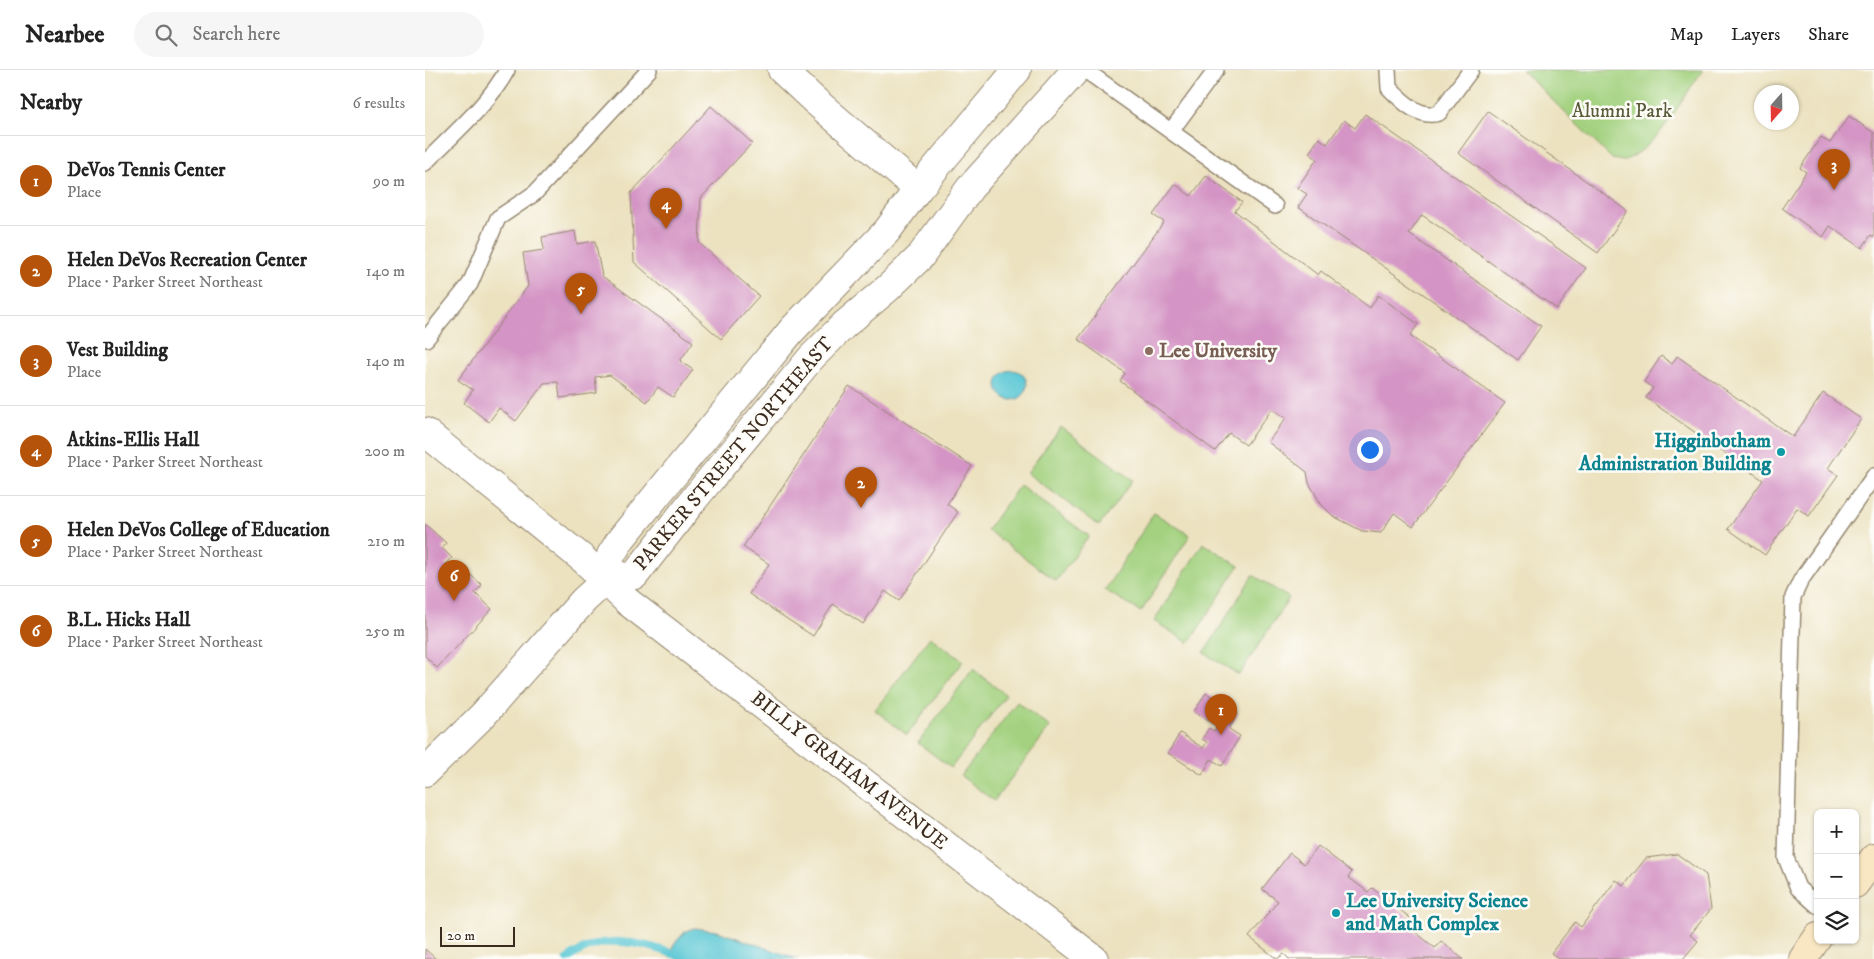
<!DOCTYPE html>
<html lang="en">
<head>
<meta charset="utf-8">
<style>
	body { margin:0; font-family:"IM FELL DW Pica",serif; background:#f6f6f6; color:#222 }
	.controls { position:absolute; right:15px; bottom:15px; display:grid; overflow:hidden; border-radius:8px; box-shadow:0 1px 4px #0004 }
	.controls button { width:45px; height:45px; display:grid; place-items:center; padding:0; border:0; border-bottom:1px solid #e0e0e0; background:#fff; color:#222; font:25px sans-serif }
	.compass { position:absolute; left:1329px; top:15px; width:45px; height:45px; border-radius:50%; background:#fff; box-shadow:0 1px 4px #0004; rotate:200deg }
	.scale { position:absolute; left:15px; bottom:12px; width:75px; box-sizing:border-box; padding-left:5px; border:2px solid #3b2a1e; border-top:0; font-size:14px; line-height:18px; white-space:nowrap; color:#3b2a1e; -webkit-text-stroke:4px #fdfcf7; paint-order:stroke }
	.you { position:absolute; left:944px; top:379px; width:18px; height:18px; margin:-12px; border:4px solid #fff; border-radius:50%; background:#1a73e8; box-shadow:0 0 0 8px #1a73e833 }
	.badge { display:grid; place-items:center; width:32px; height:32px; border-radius:50%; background:#b45309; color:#fff; font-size:16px; font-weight:700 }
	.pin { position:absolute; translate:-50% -41px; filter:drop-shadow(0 1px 2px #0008) }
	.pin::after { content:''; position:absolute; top:26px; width:18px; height:15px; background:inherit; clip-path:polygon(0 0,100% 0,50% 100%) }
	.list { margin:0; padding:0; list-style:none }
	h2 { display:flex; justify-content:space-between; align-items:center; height:65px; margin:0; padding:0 20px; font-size:21px }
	h2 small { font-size:16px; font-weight:400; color:#767676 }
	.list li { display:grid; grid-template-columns:32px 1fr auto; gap:15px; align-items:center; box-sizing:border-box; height:90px; padding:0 20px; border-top:1px solid #e0e0e0 }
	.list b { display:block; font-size:19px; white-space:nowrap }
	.list p { margin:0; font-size:16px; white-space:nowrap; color:#767676 }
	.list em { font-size:16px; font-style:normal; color:#767676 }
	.icon { flex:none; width:28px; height:28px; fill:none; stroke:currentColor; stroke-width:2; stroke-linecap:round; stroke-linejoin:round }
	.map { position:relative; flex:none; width:1449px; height:889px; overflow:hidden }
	header { display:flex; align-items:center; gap:30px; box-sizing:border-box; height:70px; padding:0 25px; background:#fff; border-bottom:1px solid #e0e0e0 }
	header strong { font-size:24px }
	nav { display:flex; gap:28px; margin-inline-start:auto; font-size:18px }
	.search { width:350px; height:45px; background:#f6f6f6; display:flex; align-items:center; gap:12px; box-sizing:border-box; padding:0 18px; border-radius:28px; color:#767676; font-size:19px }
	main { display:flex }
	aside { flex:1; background:#fff }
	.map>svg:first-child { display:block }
	.green { fill:#a3d17f; stroke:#6f7e4e }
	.water { fill:#5cc8d5; stroke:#4c797a }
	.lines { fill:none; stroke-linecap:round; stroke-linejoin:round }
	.stream { stroke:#5cc8d5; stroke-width:8 }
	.building { fill:#d494c5 }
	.lane-casing { stroke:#94866f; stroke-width:18 }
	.street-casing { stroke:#94866f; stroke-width:30 }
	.secondary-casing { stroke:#94866f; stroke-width:30 }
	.lane { stroke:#fff; stroke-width:15 }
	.street { stroke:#fff; stroke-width:28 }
	.secondary { stroke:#f9e7c3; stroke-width:28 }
	.education-dot { fill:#8d6e63; stroke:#fdfcf7; stroke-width:2 }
	.culture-dot { fill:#0f9aa8; stroke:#fdfcf7; stroke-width:2 }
	.labels { text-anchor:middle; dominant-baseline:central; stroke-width:5; stroke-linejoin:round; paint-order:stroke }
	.park-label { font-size:20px; fill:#5a5c3b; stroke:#fdfcf7 }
	.education-label { font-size:20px; font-weight:bold; fill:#785e54; stroke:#fdfcf7; text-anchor:start }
	.culture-label { font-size:20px; font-weight:bold; fill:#0d838f; stroke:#fdfcf7; text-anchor:end }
	.street-label { font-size:20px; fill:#3b2a1e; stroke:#fdfcf7 }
</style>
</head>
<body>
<header>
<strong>Nearbee</strong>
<div class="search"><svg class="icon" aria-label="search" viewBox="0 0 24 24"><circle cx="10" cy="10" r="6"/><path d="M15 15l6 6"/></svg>Search here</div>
<nav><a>Map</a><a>Layers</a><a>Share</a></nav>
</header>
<main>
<aside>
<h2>Nearby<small>6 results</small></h2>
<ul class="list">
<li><span class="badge">1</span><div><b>DeVos Tennis Center</b><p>Place</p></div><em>90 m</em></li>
<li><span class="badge">2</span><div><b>Helen DeVos Recreation Center</b><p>Place · Parker Street Northeast</p></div><em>140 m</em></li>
<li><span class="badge">3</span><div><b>Vest Building</b><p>Place</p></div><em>140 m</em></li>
<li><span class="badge">4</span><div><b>Atkins-Ellis Hall</b><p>Place · Parker Street Northeast</p></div><em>200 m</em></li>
<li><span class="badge">5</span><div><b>Helen DeVos College of Education</b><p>Place · Parker Street Northeast</p></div><em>210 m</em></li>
<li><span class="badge">6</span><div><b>B.L. Hicks Hall</b><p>Place · Parker Street Northeast</p></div><em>250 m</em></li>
</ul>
</aside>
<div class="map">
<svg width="1449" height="889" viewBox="0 0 1449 889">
	<rect width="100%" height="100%" fill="#fdfcf7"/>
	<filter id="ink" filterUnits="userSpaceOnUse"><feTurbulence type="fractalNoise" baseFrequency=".02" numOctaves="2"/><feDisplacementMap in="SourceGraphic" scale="10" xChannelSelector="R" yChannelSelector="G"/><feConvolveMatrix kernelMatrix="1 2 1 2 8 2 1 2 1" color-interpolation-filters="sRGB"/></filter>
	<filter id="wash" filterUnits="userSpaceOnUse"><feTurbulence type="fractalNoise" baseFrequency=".0096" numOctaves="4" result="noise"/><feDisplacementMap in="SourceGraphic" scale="20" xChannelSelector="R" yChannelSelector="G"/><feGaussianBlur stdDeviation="1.12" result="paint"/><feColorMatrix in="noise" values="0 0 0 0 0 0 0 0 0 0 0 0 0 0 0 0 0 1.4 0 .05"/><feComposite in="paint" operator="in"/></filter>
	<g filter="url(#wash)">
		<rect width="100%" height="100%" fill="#ece2c0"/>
		<path class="green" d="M1097,0H1278C1255,30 1235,77 1198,91L1187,89Z
			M636,357L708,410L674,456L602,403Z
			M595,415L664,466L631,511L562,460Z
			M729,443L765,465L716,542L680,520Z
			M778,473L814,496L764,573L729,551Z
			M828,505L864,528L814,605L779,583Z
			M505,567L538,591L482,665L450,640Z
			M548,599L581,625L526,698L493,673Z
			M592,632L625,657L569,731L536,706Z"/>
		<path class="water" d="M572 315a15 15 0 1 1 30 0a15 15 0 1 1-30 0Z
			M269,858L292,861L373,889H251L248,884V875L260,862Z"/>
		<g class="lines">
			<path class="stream" d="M143,889C184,858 222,876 265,889"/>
		</g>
		<g id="blocks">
			<path class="building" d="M286,36L327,73L276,128L274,173L334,226L296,269L209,192L206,123Z
				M1063,41L1203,141L1173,183L1033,83Z
				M940,44L1161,198L1132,239L997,145L984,164L1116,256L1093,290L873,137L882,124L872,118L892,89L884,83L894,68L902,74L919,50L930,58Z
				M1424,46L1449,63V167L1446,165L1437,178L1405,156L1398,167L1357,138L1381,102L1375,98L1396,67L1405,73Z
				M781,106L817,132L810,141L893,205L896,201L945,238L953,225L993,254L985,266L1080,333L988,457L969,443L956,463L937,461L908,446L896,434L884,413L882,402L843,372L861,348L847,339L821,375L804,363L790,381L695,311L700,303L653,269L739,152L728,145L750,114L766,126Z
				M150,161L152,174L170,171L177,206L268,272L255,291L268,300L248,327L233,317L222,332L185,305L170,307L172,323L135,328L133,312L119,313L91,351L74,338L64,352L39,333L48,320L33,310L103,216L98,183L119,180L117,167Z
				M1236,286L1247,294L1252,286L1368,367L1398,323L1436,349L1403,398L1413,405L1384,446L1372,438L1340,485L1303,459L1338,410L1221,328L1228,318L1219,312Z
				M424,316L547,396L522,434L533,442L474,531L460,521L438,554L408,534L388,566L324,524L344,494L318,477Z
				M0,454L21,473L17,478L27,488L20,495L32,506L39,499L57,515L50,523L67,539L12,598L0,586Z
				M781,623L813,643L804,659L815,666L797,696L786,689L777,705L743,683L755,663L778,678L782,672L777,669L784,658L789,661L792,656L769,642Z
				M893,776L927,802L923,807L943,822L947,818L993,854L988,860L1010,878L1016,871L1038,889H864L859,884L852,889L824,867L853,831L837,819L865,783L879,794Z
				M1252,784L1281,805L1286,839L1265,865L1273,871L1258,889H1134L1126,883L1150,852L1156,857L1191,810L1199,816L1221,788Z
				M0,879L11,889H0Z"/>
		</g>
	</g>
	<g filter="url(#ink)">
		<use href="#blocks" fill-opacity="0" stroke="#94866f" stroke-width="1"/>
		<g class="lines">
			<defs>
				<path id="lane" d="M660,0L850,136
					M963,0L964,18C977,31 994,49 1014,43L1046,0
					M746,61L791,0
					M0,93C27,65 64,34 82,0
					M0,268L1,269L45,214L73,148L110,123L224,0
					M1393,836L1373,818L1361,788L1368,527L1376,510L1449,406"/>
				<path id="street" d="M357,0L389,30L493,119
					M0,362L158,489L203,532L669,889
					M181,510L186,485L196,469L367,260L462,161L493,119L592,0
					M0,702L58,645L159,530L181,510L210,505L269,429L386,288L419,255L463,218L495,187L545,118L651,0"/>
				<path id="secondary" d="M1430,814L1449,788
					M1378,889L1393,867"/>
			</defs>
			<use href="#lane" class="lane-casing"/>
			<use href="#street" class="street-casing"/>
			<use href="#secondary" class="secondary-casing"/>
			<use href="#lane" class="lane"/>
			<use href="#street" class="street"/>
			<use href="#secondary" class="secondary"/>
		</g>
	</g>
	<circle class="education-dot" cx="724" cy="281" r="5"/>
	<g class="culture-dot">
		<circle cx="1356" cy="382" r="5"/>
		<circle cx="911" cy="843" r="5"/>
	</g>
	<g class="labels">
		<g class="park-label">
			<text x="1197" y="41">Alumni Park</text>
		</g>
		<g class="education-label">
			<text x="734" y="281">Lee University</text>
		</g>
		<g class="culture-label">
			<text x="1346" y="371">Higginbotham<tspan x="1346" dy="23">Administration Building</tspan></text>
			<text x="921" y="831" text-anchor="start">Lee University Science<tspan x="921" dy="23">and Math Complex</tspan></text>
		</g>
		<g class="street-label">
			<text transform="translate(309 384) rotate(-50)">PARKER STREET NORTHEAST</text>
			<text transform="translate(424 701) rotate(38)">BILLY GRAHAM AVENUE</text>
		</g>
	</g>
</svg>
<div class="controls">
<button>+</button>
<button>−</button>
<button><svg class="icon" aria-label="layers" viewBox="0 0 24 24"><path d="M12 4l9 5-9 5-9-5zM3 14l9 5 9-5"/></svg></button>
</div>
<svg class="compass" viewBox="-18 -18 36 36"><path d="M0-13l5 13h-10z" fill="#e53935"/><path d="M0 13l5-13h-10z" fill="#767676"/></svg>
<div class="scale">20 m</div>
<div class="you"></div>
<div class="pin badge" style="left:796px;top:665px">1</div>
<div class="pin badge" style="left:436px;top:438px">2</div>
<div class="pin badge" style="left:1409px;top:120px">3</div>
<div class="pin badge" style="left:241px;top:159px">4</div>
<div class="pin badge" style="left:156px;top:244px">5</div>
<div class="pin badge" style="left:29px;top:531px">6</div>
</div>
</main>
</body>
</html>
